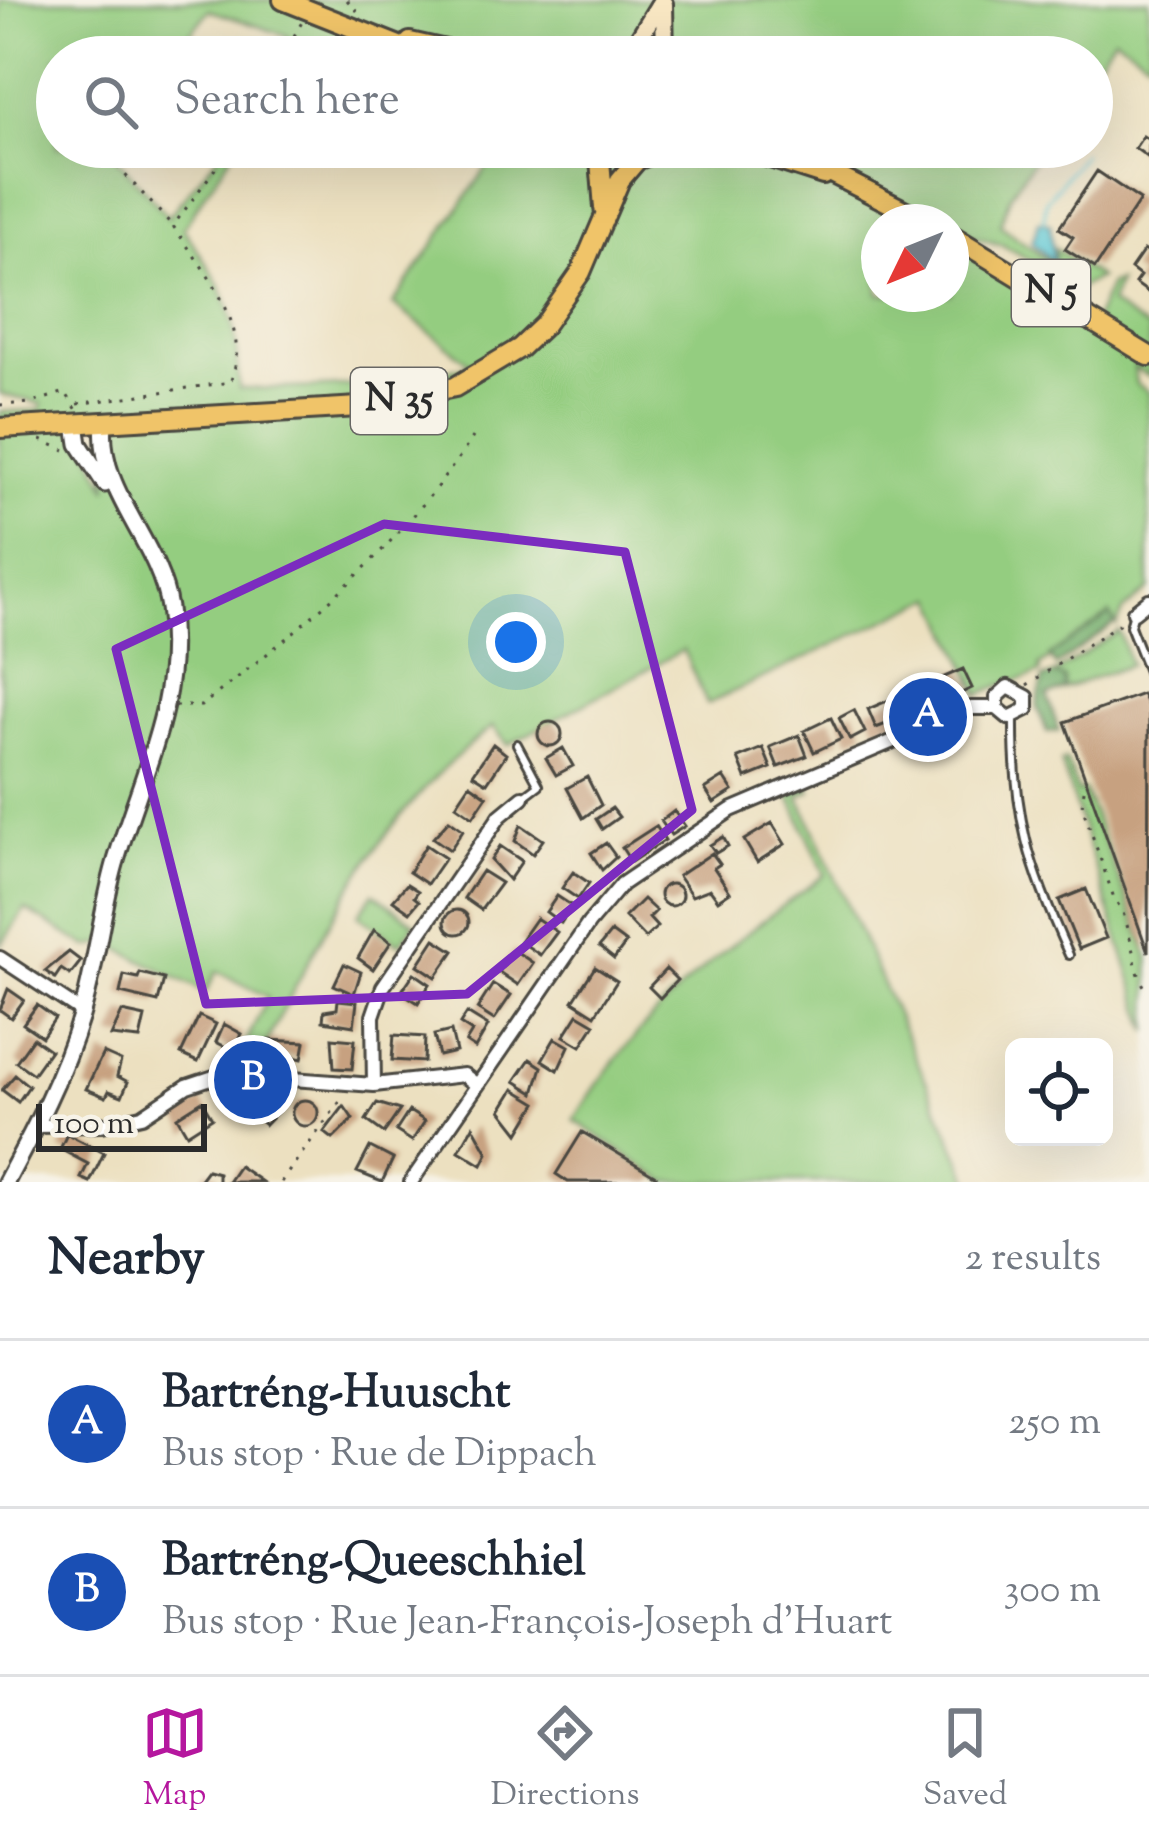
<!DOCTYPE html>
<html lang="en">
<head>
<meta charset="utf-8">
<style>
	body { margin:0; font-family:"Sorts Mill Goudy",serif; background:#f2f2f3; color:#1f2937 }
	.controls { position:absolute; right:36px; bottom:36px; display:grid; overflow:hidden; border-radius:18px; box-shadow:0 12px 48px #0002 }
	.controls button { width:108px; height:108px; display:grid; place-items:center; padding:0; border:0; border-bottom:3px solid #e0e1e3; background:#fff; color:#1f2937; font:60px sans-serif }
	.compass { position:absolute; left:861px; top:204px; width:108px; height:108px; border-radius:50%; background:#fff; box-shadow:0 12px 48px #0002; rotate:227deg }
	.scale { position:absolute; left:36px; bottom:30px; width:171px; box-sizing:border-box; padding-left:12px; border:6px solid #2b2b2b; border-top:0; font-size:33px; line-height:42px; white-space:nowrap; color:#2b2b2b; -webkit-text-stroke:9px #f7f3e8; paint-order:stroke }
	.you { position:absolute; left:516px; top:642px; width:42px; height:42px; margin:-30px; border:9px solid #fff; border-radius:50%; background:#1a73e8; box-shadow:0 0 0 18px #1a73e833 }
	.badge { display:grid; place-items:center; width:78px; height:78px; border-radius:50%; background:#b5179e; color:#fff; font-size:39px; font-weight:700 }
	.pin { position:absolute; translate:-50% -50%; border:6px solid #fff; box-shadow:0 3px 12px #0006 }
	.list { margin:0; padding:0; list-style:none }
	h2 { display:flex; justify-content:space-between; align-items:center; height:156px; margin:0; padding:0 48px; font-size:51px }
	h2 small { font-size:39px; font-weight:400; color:#747a83 }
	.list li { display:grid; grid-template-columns:78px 1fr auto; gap:36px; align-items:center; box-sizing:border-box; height:168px; padding:0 48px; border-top:3px solid #e0e1e3 }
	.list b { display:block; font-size:45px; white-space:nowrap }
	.list p { margin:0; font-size:39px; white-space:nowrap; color:#747a83 }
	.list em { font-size:39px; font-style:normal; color:#747a83 }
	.icon { flex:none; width:66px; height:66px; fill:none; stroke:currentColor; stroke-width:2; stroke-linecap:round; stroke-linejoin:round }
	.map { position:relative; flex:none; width:1149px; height:1182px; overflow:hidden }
	.search { position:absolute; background:#fff; box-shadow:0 12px 48px #0002; left:36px; right:36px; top:36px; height:132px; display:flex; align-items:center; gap:30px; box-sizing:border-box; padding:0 42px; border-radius:66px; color:#747a83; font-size:45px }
	.sheet { height:492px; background:#fff }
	nav { display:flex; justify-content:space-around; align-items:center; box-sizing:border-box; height:168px; border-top:3px solid #e0e1e3; background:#fff; font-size:33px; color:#747a83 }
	nav a { display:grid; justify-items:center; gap:6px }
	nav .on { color:#b5179e }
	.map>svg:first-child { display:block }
	.green { fill:#94cd80; stroke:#607c56; stroke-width:3; fill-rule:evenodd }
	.forest { fill:#77b06e; stroke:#516e4c; stroke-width:3 }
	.water { fill:#5bc7d4; stroke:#437980; stroke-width:3 }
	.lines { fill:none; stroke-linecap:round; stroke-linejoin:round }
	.stream { stroke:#5bc7d4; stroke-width:3 }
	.building { fill:#c7a180 }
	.service-casing { stroke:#484641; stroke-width:12 }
	.minor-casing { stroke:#484641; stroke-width:18 }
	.tertiary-casing { stroke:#484641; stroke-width:21 }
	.secondary-casing { stroke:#484641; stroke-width:22 }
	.primary-casing { stroke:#484641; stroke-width:24 }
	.path { stroke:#484641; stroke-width:3; stroke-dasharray:3 9; stroke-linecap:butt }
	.service { stroke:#fff; stroke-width:6 }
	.minor { stroke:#fff; stroke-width:12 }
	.tertiary { stroke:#fff; stroke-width:15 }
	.secondary { stroke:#f9e7c3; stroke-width:16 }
	.primary { stroke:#f0c469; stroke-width:18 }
	.marked { fill:none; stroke:#7b2cbf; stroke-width:9; stroke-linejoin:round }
	.labels { text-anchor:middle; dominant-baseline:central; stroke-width:9; stroke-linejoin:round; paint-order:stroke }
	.shield { fill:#f7f3e8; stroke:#686764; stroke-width:3 }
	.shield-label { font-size:39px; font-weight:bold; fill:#2b2b2b }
</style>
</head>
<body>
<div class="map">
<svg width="1149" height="1182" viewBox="0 0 1149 1182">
	<rect width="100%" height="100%" fill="#f7f3e8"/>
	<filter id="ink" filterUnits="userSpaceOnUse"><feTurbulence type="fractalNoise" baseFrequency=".00833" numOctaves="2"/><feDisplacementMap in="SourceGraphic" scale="24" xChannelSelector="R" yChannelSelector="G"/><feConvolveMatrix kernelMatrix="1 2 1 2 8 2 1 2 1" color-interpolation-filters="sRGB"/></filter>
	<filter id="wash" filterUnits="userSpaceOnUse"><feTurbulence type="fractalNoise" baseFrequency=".004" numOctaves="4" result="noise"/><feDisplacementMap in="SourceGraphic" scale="48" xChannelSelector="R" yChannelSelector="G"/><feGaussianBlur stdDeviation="2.7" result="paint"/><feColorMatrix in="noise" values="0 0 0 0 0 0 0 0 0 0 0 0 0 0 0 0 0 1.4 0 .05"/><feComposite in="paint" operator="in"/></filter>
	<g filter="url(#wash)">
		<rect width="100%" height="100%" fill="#ece0c0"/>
		<path class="green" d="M0,0H1149V60L1114,37L1092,71V57H369L299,39L288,57H277L288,36L209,10L172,57H57V147H107L168,217L225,147H236L183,228C230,298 235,305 239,389C320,388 394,388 471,364L393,304L501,147H1042L1011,194L1000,225L1047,260L1055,258V248L1099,278L1080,287L1002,245L951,230V222H879V294H951V235L1094,320L1110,284L1118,282L1110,304L1149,330V377L1134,367L1136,384L1149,392V589L1123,611L1117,625L1109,615L1040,666L1041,672C1020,683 1002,681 980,695L935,597L707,704L683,650L508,745L493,726C373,817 322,937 254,1067L235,1065L268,997L217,971L206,992L107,943L88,947L25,909L1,945L0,412L41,410L42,404L0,394ZM104,423L108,489L77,424Z
			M1119,631L1130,665L1064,689V679L1054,674Z
			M1066,760L1078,792L1084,790L1149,957V1032L1061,762Z
			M808,786L811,791L799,796L971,1182H667L574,1120C643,1008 720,951 825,875L789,794Z
			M374,893L415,923L400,944L358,915Z"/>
		<path class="forest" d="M1110,614L1115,623L1056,666L1049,656Z
			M1054,674L1064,678V689L1047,696L1059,731L1047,732L1037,707L1043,678Z"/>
		<path class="water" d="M1039,221L1050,224L1053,261L1032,243Z"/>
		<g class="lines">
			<path class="stream" d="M1044,221L1046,201L1083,154"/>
		</g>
		<g id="blocks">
			<path class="building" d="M1143,136L1149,140V158L1135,148Z
				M1097,171L1140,200L1095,268L1065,249L1073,237L1059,228Z
				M1144,250L1149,253V293L1135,283L1140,276L1131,269Z
				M963,669L972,688L944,701L935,681Z
				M929,683L937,703L908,714L900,695Z
				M1142,694L1149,708L1148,952L1065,722Z
				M894,698L902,718L876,728L868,709Z
				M854,710L865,732L850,740L839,718Z
				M831,718L841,739L814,752L804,731Z
				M538 734a12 12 0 1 1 24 0a12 12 0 1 1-24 0Z
				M799,735L807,756L778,767L770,747Z
				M493,744L506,754L487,783L473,774Z
				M563,748L573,766L556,775L546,758Z
				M763,748L771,768L746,778L738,758Z
				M587,777L601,805L583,818L567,788Z
				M724,777L733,791L714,803L705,789Z
				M470,784L487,796L473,817L456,805Z
				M612,808L619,817L602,829L596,819Z
				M674,811L685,826L671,835L661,821Z
				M449,820L463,830L450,850L433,838Z
				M772,823L785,844L757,862L744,840Z
				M521,825L543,840L533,854L515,841Z
				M656,826L665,840L631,862L622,848Z
				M723,837L728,846L716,853L710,845Z
				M606,843L616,857L602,870L591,853Z
				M426,845L445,858L427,884L409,872Z
				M500,846L522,861L509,880L491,860Z
				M712,853L720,864L714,868L730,892L718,900L710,889L692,896L678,876Z
				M482,871L501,883L481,910L464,898Z
				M573,872L589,883L578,899L562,888Z
				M660 895a11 11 0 1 1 22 0a11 11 0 1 1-22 0Z
				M407,884L418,891L414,897L419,901L410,912L393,900Z
				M1086,889L1106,938L1079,949L1059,900Z
				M557,896L572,906L561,923L546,912Z
				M643,899L656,911L649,918L657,927L645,938L625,917Z
				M445 922a12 12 0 1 1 24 0a12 12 0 1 1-24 0Z
				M536,918L557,932L540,955L520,941Z
				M374,930L391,942L373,969L358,958Z
				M611,932L626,943L614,959L599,947Z
				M435,939L454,951L436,977L418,965Z
				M514,950L533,963L518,985L499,972Z
				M69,952L81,961L70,975L61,969L55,978L45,971Z
				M344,964L361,972L354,994L334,985Z
				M595,967L617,981L595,1015L573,1001Z
				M666,969L677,980L660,998L649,987Z
				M140,973L164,979L158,1002L120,993L124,975L138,978Z
				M414,973L430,984L418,1003L401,992Z
				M493,984L511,995L494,1020L477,1009Z
				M8,989L24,1000L11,1018L0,1010Z
				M338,1000L357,1002L354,1026L323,1021L324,1011L337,1009Z
				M37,1005L55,1018L42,1037L23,1024Z
				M122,1012L145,1017L140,1039L111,1036Z
				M467,1013L488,1026L475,1048L466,1042L472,1032L460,1024Z
				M578,1014L595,1024L581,1046L564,1036Z
				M199,1016L216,1024L198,1062L181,1054Z
				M224,1024L242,1034L234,1051L216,1042Z
				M451,1031L456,1052L439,1056L434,1035Z
				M394,1035L425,1037L424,1062L392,1060Z
				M33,1038L50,1050L33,1074L16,1062Z
				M332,1038L355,1040L352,1069L334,1068Z
				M555,1038L569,1046L558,1070L542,1060Z
				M269,1040L305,1042L302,1059L268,1051Z
				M103,1053L121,1061L117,1076L128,1082L122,1096L109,1091L106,1097L86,1089Z
				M530,1059L542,1067L534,1093L515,1081Z
				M15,1075L29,1086L18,1102L2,1090Z
				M514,1089L537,1103L519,1133L501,1110Z
				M261,1090L281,1108L265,1125L246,1108Z
				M292 1113a13 13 0 1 1 26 0a13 13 0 1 1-26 0Z
				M202,1101L212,1118L187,1134L177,1117Z
				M377,1103L400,1110L384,1133L366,1120Z
				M344,1106L353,1119L333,1139L324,1132Z
				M409,1111L425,1121L412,1141L396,1131Z
				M473,1126L488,1153L482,1165L459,1151Z
				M582,1132L656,1176L653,1182H568L556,1174Z
				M67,1134L104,1153L90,1182L81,1178L88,1164L60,1149Z
				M370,1147L393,1159L382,1182L357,1172Z
				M239,1166L262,1182H228Z
				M207,1170L218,1173V1182H198Z"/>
		</g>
	</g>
	<g filter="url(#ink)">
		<use href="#blocks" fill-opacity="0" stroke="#484641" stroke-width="3"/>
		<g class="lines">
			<defs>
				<path id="service" d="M1134,612L1130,626L1149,674
					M1014,718C1013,816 1029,867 1069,955
					M517,744L539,785L523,797"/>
				<path id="minor" d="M1134,612L1149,600
					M0,958L82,1012
					M374,1085L373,1016L383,987L500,816L523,797
					M37,1126L101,1125L142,1116L187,1086L223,1074L374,1085L464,1075L477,1085
					M411,1182L589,923L622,884L731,810L971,708H997L1009,718L1027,709V697L1008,687L997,697V708"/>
				<path id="tertiary" d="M76,424L79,444L105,484
					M6,1182C35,1128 63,1075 81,1016C96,966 101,914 115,864C140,777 183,701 169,608C159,540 97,492 104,423"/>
				<path id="secondary" d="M664,4L665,57
					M629,54L662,0"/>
				<path id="primary" d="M283,0L427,57
					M410,42L477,57
					M615,57H649
					M597,147L637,160L668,147
					M736,147L823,175
					M780,147L927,222
					M599,148L604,208
					M951,235L1149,356
					M0,428L359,407L455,387L520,348L544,325L581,272L620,180L637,160"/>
			</defs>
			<use href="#service" class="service-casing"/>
			<use href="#minor" class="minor-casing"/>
			<use href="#tertiary" class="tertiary-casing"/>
			<use href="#secondary" class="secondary-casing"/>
			<use href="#primary" class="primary-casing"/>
			<path class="path" d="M347,0L358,12
				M282,57L302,22
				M101,149L171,224
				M78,404L230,382C255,327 201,267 173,226L231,147
				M0,405L32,403L65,392L77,410
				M41,440L65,450
				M1027,685L1123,621
				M175,706H201C308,623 397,551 473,437
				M1084,790L1082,806L1115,901C1133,917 1130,972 1149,993
				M281,1182L344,1096"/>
			<use href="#service" class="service"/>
			<use href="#minor" class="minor"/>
			<use href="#tertiary" class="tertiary"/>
			<use href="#secondary" class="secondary"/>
			<use href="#primary" class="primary"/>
		</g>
	</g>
	<path class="marked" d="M384,524L625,552L692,810L467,994L206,1004L116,649Z"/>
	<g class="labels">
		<g class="shield">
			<rect x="1012" y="260" width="78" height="66" rx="9"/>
			<rect x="351" y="368" width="96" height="66" rx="9"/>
		</g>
		<g class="shield-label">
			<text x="1051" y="293">N 5</text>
			<text x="399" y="401">N 35</text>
		</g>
	</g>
</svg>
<div class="controls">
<button><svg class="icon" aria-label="locate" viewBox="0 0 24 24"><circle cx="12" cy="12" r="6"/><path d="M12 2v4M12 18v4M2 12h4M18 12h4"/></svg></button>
</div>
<svg class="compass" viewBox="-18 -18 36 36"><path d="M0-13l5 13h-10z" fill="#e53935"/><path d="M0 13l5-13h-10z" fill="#747a83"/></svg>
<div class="scale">100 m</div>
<div class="you"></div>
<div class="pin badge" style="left:928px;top:717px;background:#1a4fb4">A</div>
<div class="pin badge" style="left:253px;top:1080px;background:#1a4fb4">B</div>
<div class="search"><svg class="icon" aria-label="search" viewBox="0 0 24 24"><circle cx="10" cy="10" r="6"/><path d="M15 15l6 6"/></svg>Search here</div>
</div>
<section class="sheet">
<h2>Nearby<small>2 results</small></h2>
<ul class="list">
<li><span class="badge" style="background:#1a4fb4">A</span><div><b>Bartréng-Huuscht</b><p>Bus stop · Rue de Dippach</p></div><em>250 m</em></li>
<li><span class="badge" style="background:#1a4fb4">B</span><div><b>Bartréng-Queeschhiel</b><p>Bus stop · Rue Jean-François-Joseph d'Huart</p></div><em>300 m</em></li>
</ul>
</section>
<nav>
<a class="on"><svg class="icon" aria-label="map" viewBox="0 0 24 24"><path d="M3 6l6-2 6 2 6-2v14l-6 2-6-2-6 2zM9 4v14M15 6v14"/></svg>Map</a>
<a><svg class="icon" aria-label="directions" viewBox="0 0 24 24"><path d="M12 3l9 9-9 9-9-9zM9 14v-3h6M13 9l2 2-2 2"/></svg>Directions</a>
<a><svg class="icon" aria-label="saved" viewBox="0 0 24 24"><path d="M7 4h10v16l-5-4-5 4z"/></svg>Saved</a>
</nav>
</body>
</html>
